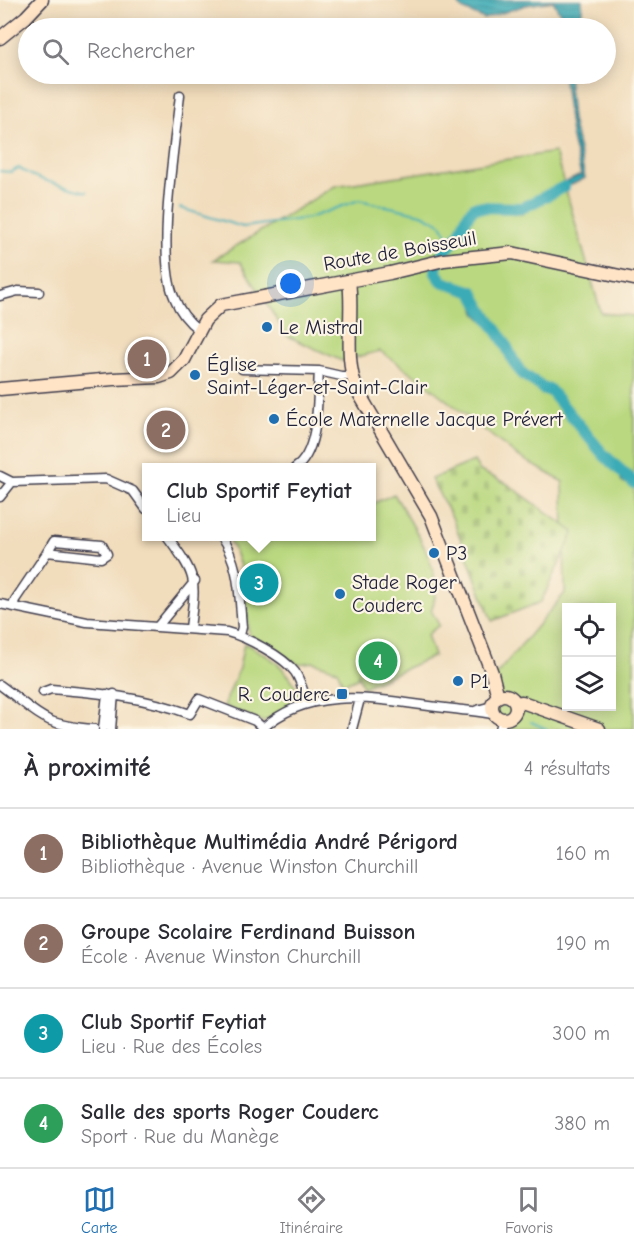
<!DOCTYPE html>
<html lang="fr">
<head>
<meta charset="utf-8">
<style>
	body { margin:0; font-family:"Comic Neue",sans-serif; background:#f7f7f7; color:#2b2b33 }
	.controls { position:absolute; right:18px; bottom:18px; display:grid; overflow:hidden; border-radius:0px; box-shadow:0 3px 15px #0003 }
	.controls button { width:54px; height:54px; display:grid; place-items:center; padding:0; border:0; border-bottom:2px solid #e1e1e2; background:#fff; color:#2b2b33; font:30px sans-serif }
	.you { position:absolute; left:291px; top:284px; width:21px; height:21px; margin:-15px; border:4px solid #fff; border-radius:50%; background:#1a73e8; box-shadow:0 0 0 9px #1a73e833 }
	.badge { display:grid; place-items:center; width:39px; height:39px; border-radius:50%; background:#1f6fb2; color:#fff; font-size:20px; font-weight:700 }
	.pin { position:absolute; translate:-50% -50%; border:3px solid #fff; box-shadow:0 2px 6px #0006 }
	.popup { position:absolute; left:142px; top:463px; width:234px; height:78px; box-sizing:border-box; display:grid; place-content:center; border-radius:0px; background:#fff; filter:drop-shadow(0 2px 4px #0005); font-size:20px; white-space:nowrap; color:#7c7c81 }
	.popup b { font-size:22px; color:#2b2b33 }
	.popup::after { content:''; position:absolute; left:50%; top:100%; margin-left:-12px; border:12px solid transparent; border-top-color:#fff }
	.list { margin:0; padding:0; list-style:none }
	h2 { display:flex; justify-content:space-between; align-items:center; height:78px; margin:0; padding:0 24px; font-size:26px }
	h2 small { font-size:20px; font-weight:400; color:#7c7c81 }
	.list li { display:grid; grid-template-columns:39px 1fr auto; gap:18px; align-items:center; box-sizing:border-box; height:90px; padding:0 24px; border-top:2px solid #e1e1e2 }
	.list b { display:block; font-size:22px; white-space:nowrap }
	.list p { margin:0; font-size:20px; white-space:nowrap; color:#7c7c81 }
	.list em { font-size:20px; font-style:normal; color:#7c7c81 }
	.icon { flex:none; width:33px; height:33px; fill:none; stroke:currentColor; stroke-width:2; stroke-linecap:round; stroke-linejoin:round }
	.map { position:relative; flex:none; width:634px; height:729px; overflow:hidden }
	.search { position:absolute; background:#fff; box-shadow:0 3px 15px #0003; left:18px; right:18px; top:18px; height:66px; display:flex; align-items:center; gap:15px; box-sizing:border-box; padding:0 21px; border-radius:33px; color:#7c7c81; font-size:22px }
	.sheet { height:438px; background:#fff }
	nav { display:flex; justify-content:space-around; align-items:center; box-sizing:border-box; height:84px; border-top:2px solid #e1e1e2; background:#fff; font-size:16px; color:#7c7c81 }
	nav a { display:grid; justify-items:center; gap:3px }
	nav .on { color:#1f6fb2 }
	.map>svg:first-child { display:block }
	.green { fill:#b9d87f; stroke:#6e7d5d; stroke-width:1.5; fill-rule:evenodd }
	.cemetery { fill:url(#cemetery-stones); stroke:#6e7d5d; stroke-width:1.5 }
	.water { fill:url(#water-rules); stroke:#2e6678; stroke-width:1.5 }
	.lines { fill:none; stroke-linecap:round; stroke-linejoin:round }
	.stream { stroke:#3aabb6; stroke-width:2 }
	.river { stroke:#3aabb6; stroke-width:12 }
	.street-casing { stroke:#413e4e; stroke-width:11 }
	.secondary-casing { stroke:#413e4e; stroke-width:15 }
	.street { stroke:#fff; stroke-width:8 }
	.secondary { stroke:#ffe4c6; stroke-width:12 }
	.poi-dot { fill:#1f6fb2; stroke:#fcf5e5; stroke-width:2 }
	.labels { text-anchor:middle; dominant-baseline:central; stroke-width:4.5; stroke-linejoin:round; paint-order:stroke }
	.street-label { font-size:20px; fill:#22223b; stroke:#fcf5e5 }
	.poi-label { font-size:20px; fill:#22223b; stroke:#fcf5e5; text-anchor:start }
</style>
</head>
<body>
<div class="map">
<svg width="634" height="729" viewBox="0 0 634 729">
	<defs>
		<pattern id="cemetery-stones" width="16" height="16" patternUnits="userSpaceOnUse" patternTransform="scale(1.5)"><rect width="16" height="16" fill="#b9d87f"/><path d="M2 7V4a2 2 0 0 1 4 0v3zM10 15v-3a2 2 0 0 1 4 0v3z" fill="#9fb96f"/></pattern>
		<pattern id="water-rules" width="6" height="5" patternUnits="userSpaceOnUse" patternTransform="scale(1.5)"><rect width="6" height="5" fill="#3aabb6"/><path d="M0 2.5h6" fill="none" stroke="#308b95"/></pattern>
	</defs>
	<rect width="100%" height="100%" fill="#fcf5e5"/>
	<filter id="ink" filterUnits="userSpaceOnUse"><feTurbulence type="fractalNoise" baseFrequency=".0167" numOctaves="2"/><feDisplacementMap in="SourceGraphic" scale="12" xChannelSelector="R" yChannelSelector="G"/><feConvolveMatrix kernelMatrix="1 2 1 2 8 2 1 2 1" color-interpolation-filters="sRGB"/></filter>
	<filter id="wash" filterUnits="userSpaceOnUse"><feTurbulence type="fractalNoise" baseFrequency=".008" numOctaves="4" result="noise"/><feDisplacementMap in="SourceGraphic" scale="24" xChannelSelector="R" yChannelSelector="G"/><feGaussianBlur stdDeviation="1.35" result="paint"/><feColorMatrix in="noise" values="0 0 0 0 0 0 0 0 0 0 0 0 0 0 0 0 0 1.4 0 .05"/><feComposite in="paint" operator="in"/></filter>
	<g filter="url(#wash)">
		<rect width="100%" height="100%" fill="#f1dcbb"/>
		<path class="green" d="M555,152L601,313L634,316V729H503L485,688L565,593L563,482L516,455L421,380L380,351L342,361L287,336L240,262L213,260L335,186ZM566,608H612V706H566Z
			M394,494C412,525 448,574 431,610L439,625L427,635L434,656L363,687L358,674L357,678L343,684L337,670L313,662L298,664L249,635C245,601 246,565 227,537L372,536V504Z
			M244,643C271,657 287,666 300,695L293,704L263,722L224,706L239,668Z"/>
		<path class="cemetery" d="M474,461L480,471L506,483L574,532L541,602L492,621L452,517L431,479Z"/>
		<path class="water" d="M456,0H582V17L586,28L576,21L569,28H562L565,22L553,1L526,5L484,19L462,9Z
			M563,74H568L572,120L585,178L541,200L522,214L478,208L462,225L458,242L447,254H442L460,234L462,222L475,207L522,208L549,194V190L581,175L571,134Z
			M433,268L438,271L436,273L443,282L473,292L480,309L505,343L521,372L528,379L549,389L603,454L634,486L622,482L618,470L568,419L549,391L527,382L517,371L500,338L476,313L472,295L438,282Z"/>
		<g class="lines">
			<path class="stream" d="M0,171L11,172L19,168C35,180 64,186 87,192
				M180,208L243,227L309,218L359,200L422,214L441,224L452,243
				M531,722L547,729"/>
			<path class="river" d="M564,187L522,208L475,207C464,216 465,226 458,236C449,248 435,258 436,273L443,282L473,292C481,311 493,323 503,340C510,351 512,363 522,373C529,380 538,382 544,390L549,389L603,454L634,483"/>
		</g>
	</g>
	<g filter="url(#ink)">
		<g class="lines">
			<defs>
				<path id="street" d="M180,95C175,143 156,256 174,297C179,310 188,322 199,330
					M0,296L18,291L39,292
					M242,369L319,371L341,376H351
					M295,468C320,452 317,397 319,371
					M0,476L12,482L0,497
					M12,482L106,479L133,491L146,509
					M167,536C198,578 196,578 190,628
					M220,536C240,563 239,595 242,627L240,635
					M0,604L87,622L227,632C246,637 283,656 295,672C301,681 304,693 307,703
					M13,606L15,600L46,554L54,541L102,545L107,554L101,558L47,552
					M158,626L195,581
					M0,685C40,714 40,725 94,729
					M43,692L51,689C99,693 144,697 190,714L199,699L255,721L263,728
					M477,710L492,706
					M103,729L107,694
					M111,729L114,694
					M262,729C315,680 390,703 454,709C468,711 481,711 495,715
					M352,729L360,699
					M500,729L503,719"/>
				<path id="secondary" d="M0,38L26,17L42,0
					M349,281C354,317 343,356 357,390L431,516L492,673L498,697
					M0,389L113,379L159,377L171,373L184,360L205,320L221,305L390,273L444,260L512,253L634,279
					M492 707a12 12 0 1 1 24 0a12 12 0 1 1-24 0Z
					M516,703L522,702L599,729"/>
			</defs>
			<use href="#street" class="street-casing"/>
			<use href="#secondary" class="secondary-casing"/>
			<use href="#street" class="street"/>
			<use href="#secondary" class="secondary"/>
		</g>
	</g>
	<g class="poi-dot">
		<circle cx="267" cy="327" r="6"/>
		<circle cx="195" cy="375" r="6"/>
		<circle cx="274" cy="419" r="6"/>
		<circle cx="434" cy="553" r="6"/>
		<circle cx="340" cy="594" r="6"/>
		<circle cx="458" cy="681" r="6"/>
		<rect x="336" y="688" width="12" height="12" rx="3"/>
	</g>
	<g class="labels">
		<g class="street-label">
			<text transform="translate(400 251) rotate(-10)">Route de Boisseuil</text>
		</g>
		<g class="poi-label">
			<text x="279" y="327">Le Mistral</text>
			<text x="207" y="364">Église<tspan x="207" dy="23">Saint-Léger-et-Saint-Clair</tspan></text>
			<text x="286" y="419">École Maternelle Jacque Prévert</text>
			<text x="446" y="553">P3</text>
			<text x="352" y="582">Stade Roger<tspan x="352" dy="23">Couderc</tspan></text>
			<text x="470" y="681">P1</text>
			<text x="330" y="694" text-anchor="end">R. Couderc</text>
		</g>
	</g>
</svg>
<div class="controls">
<button><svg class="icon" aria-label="locate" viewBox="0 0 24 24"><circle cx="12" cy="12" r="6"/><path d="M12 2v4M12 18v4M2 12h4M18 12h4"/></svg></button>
<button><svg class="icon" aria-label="layers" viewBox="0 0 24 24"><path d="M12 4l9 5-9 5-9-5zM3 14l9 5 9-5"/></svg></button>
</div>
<div class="you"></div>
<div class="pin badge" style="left:147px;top:359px;background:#8d6e63">1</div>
<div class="pin badge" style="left:166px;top:430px;background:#8d6e63">2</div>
<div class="pin badge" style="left:259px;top:583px;background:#0f9aa8">3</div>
<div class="popup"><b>Club Sportif Feytiat</b>Lieu</div>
<div class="pin badge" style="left:378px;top:661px;background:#2e9e5b">4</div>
<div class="search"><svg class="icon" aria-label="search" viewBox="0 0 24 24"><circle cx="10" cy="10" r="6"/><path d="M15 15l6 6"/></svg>Rechercher</div>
</div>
<section class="sheet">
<h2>À proximité<small>4 résultats</small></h2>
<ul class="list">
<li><span class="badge" style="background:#8d6e63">1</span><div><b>Bibliothèque Multimédia André Périgord</b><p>Bibliothèque · Avenue Winston Churchill</p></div><em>160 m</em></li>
<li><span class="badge" style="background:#8d6e63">2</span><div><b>Groupe Scolaire Ferdinand Buisson</b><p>École · Avenue Winston Churchill</p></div><em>190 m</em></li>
<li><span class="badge" style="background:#0f9aa8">3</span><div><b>Club Sportif Feytiat</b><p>Lieu · Rue des Écoles</p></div><em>300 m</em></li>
<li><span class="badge" style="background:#2e9e5b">4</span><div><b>Salle des sports Roger Couderc</b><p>Sport · Rue du Manège</p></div><em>380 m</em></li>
</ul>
</section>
<nav>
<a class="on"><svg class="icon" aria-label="map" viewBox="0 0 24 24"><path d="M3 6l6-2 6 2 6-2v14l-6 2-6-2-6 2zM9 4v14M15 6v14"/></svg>Carte</a>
<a><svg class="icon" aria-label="directions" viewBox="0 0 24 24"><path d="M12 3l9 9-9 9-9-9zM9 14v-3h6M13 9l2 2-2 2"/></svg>Itinéraire</a>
<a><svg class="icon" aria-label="saved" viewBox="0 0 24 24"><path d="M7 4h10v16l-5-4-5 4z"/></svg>Favoris</a>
</nav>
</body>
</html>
